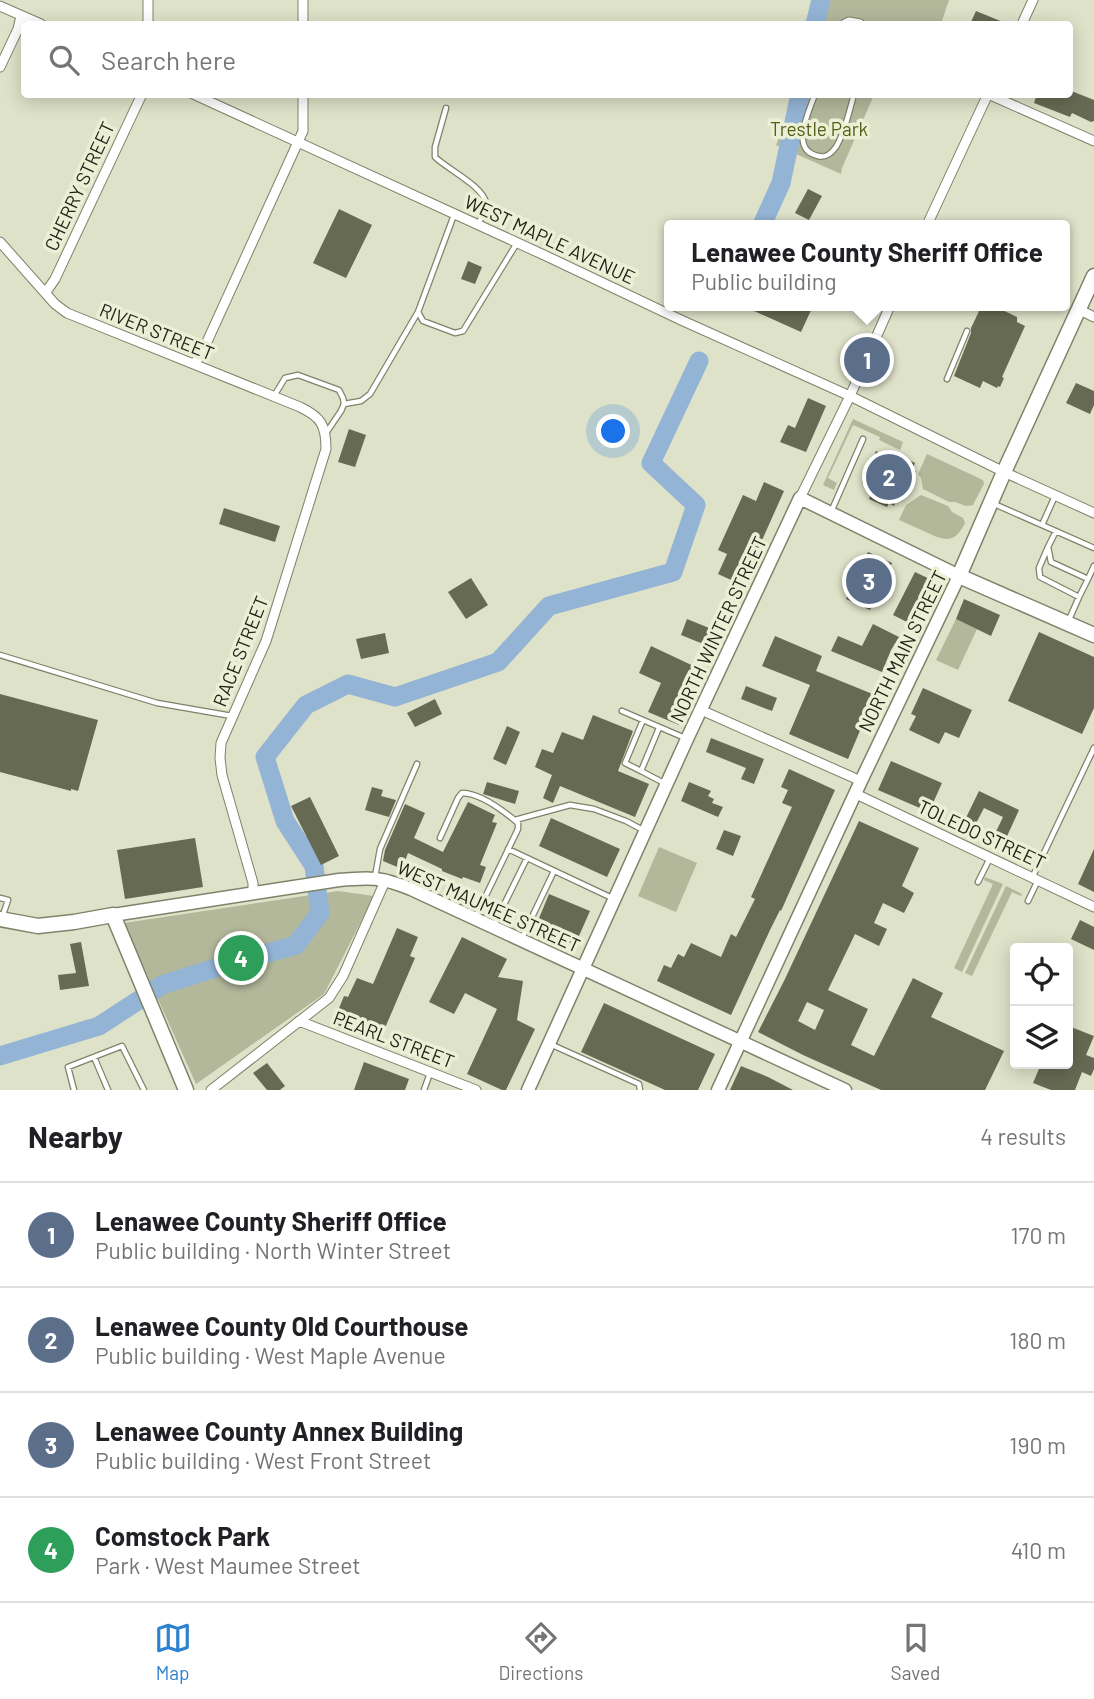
<!DOCTYPE html>
<html lang="en">
<head>
<meta charset="utf-8">
<style>
	body { margin:0; font-family:Barlow,sans-serif; background:#f6f6f6; color:#202124 }
	.controls { position:absolute; right:21px; bottom:21px; display:grid; overflow:hidden; border-radius:7px; box-shadow:0 4px 18px #0003 }
	.controls button { width:63px; height:63px; display:grid; place-items:center; padding:0; border:0; border-bottom:2px solid #e0e0e0; background:#fff; color:#202124; font:35px sans-serif }
	.you { position:absolute; left:614px; top:432px; width:24px; height:24px; margin:-18px; border:5px solid #fff; border-radius:50%; background:#1a73e8; box-shadow:0 0 0 10px #1a73e833 }
	.badge { display:grid; place-items:center; width:46px; height:46px; border-radius:50%; background:#2d82d0; color:#fff; font-size:23px; font-weight:700 }
	.pin { position:absolute; translate:-50% -50%; border:4px solid #fff; box-shadow:0 2px 7px #0006 }
	.popup { position:absolute; left:664px; top:220px; width:406px; height:91px; box-sizing:border-box; display:grid; place-content:center; border-radius:7px; background:#fff; filter:drop-shadow(0 2px 5px #0005); font-size:23px; white-space:nowrap; color:#757577 }
	.popup b { font-size:26px; color:#202124 }
	.popup::after { content:''; position:absolute; left:50%; top:100%; margin-left:-14px; border:14px solid transparent; border-top-color:#fff }
	.list { margin:0; padding:0; list-style:none }
	h2 { display:flex; justify-content:space-between; align-items:center; height:91px; margin:0; padding:0 28px; font-size:30px }
	h2 small { font-size:23px; font-weight:400; color:#757577 }
	.list li { display:grid; grid-template-columns:46px 1fr auto; gap:21px; align-items:center; box-sizing:border-box; height:105px; padding:0 28px; border-top:2px solid #e0e0e0 }
	.list b { display:block; font-size:26px; white-space:nowrap }
	.list p { margin:0; font-size:23px; white-space:nowrap; color:#757577 }
	.list em { font-size:23px; font-style:normal; color:#757577 }
	.icon { flex:none; width:38px; height:38px; fill:none; stroke:currentColor; stroke-width:2; stroke-linecap:round; stroke-linejoin:round }
	.map { position:relative; flex:none; width:1094px; height:1090px; overflow:hidden }
	.search { position:absolute; background:#fff; box-shadow:0 4px 18px #0003; left:21px; right:21px; top:21px; height:77px; display:flex; align-items:center; gap:18px; box-sizing:border-box; padding:0 24px; border-radius:7px; color:#757577; font-size:26px }
	.sheet { height:511px; background:#fff }
	nav { display:flex; justify-content:space-around; align-items:center; box-sizing:border-box; height:98px; border-top:2px solid #e0e0e0; background:#fff; font-size:19px; color:#757577 }
	nav a { display:grid; justify-items:center; gap:4px }
	nav .on { color:#2d82d0 }
	.map>svg:first-child { display:block }
	.green { fill:#b3b89b }
	.lines { fill:none; stroke-linecap:round; stroke-linejoin:round }
	.river { stroke:#94b4d6; stroke-width:19 }
	.building { fill:#676a53; fill-rule:evenodd }
	.service-casing { stroke:#7f826a; stroke-width:7 }
	.minor-casing { stroke:#7f826a; stroke-width:11 }
	.tertiary-casing { stroke:#7f826a; stroke-width:15 }
	.primary-casing { stroke:#7f826a; stroke-width:17 }
	.service { stroke:#fff; stroke-width:4.5 }
	.minor { stroke:#fff; stroke-width:9 }
	.tertiary { stroke:#fff; stroke-width:12 }
	.primary { stroke:#fff; stroke-width:14 }
	.labels { text-anchor:middle; dominant-baseline:central; stroke-width:7; stroke-linejoin:round; paint-order:stroke }
	.park-label { font-size:19px; fill:#565d18; stroke:#ebefd5 }
	.street-label { font-size:19px; fill:#1f2016; stroke:#ebefd5 }
</style>
</head>
<body>
<div class="map">
<svg width="1094" height="1090" viewBox="0 0 1094 1090">
	<rect width="100%" height="100%" fill="#dee2c8"/>
	<path class="green" d="M826,0H949L941,24H825Z
		M797,95H874L842,168L841,174L776,145Z
		M853,419L903,442L900,450L879,440L880,437L853,425L828,478L837,483L834,490L823,485Z
		M927,454L983,480L984,484L973,505L966,506L955,502H949L923,489L921,478L918,474Z
		M921,495L948,506L952,512L963,518L965,523C955,544 944,541 926,532C917,528 908,524 899,520L906,505Z
		M956,619L977,629L958,670L936,660Z
		M659,847L697,863L676,912L638,896Z
		M985,877L1003,884L962,972L954,968L993,884L984,880Z
		M1006,886L1022,894L1021,896L1012,892L972,976L965,973Z
		M338,891L374,896L324,994L196,1084L124,923Z"/>
	<g class="lines">
		<path class="river" d="M815,24L821,0
			M762,225L781,183L800,94
			M0,1056L99,1026L162,985L225,965L296,945L320,913L314,866L285,821L265,757L306,705L348,684L395,697L498,662L549,606L673,572L696,505L651,463L699,361"/>
	</g>
	<path class="building" d="M976,11L1008,24H970Z
		M1069,90L1094,100V121L1091,122L1072,113L1070,117L1034,103L1037,94H1069Z
		M808,189L822,196L809,220L795,213Z
		M339,209L372,225L346,278L313,263Z
		M468,261L482,267L475,284L461,279Z
		M743,306H813L801,332Z
		M994,306L1017,317V322L1025,326L1002,377L1004,378L1000,387L998,386L997,388L983,381L980,388L954,376L971,333V328L981,307L991,311Z
		M1076,383L1094,391V405L1090,414L1066,403Z
		M808,398L826,406L806,452L780,442L788,425L795,428Z
		M349,429L366,435L355,467L338,462Z
		M887,450L915,463L912,470L916,471L902,501L897,499L894,506L889,503L887,507L869,499L871,494L868,493L870,487L862,483L876,451L885,455Z
		M764,482L784,491L742,585L718,574L727,554L718,550L743,495L756,501Z
		M224,508L280,526L275,542L219,524Z
		M868,552L892,563L870,610L846,599Z
		M915,572L936,582L915,626L893,615Z
		M471,578L488,605L466,619L448,592Z
		M964,599L1000,615L991,636L956,619Z
		M687,619L719,632L713,648L681,635Z
		M873,624L899,637L891,650L882,672L831,651L838,636L862,646Z
		M1039,632L1094,657V708L1082,734L1008,701Z
		M385,633L389,653L361,659L356,639Z
		M775,636L822,656L816,671L875,695L848,759L789,734L810,685L762,666Z
		M651,646L700,669L683,706L687,708L679,725L648,712L661,683L639,673Z
		M746,686L777,698L772,711L741,699Z
		M923,688L972,710L959,738L945,732L939,744L909,730L916,716L911,714Z
		M0,694L98,720L78,791L71,789V791L0,772Z
		M435,699L442,714L415,727L407,713Z
		M593,715L633,731L618,771L649,784L635,817L560,786L553,803L543,798L552,775L535,767L542,749L553,753L562,732L583,740Z
		M507,726L520,732L506,765L493,759Z
		M711,738L764,759L754,784L741,779L746,768L706,752Z
		M891,761L942,783L929,812L878,790Z
		M789,769L835,790L781,911L780,910L770,930L731,1015L657,981L664,965L671,968L678,954L684,957L691,943L721,957L731,934L736,937L755,899L751,897L792,807L782,803L788,790L781,787Z
		M487,782L519,791L515,804L483,794Z
		M689,782L711,791L708,796L714,799L712,803L723,807L718,817L681,801Z
		M372,787L383,790L381,796L396,800L389,817L365,810Z
		M979,791L1019,810L1003,845L992,840L1003,817L984,808L972,831L962,826Z
		M310,797L339,856L321,865L291,806Z
		M468,802L495,815L492,822L497,823L480,865L486,867L480,883L463,877L462,879L442,871V869L408,853L402,869L383,861L385,850L405,804L425,813L414,838L443,852Z
		M551,818L620,849L607,877L539,846Z
		M859,821L919,848L902,886L914,893L904,913L883,903L874,923L887,929L879,946L855,934L828,990L868,1009L851,1045L874,1056L913,978L943,993L931,1017L1004,1051L985,1090H881L803,1055L758,1032L784,981ZM807,1002L824,1010L815,1030L798,1021Z
		M724,830L741,836L733,856L716,849Z
		M195,838L203,887L125,899L117,850Z
		M1094,849V892L1078,884Z
		M549,894L590,911L575,945L535,928Z
		M1080,920L1094,927V950L1071,939Z
		M397,928L418,937L410,956L415,958L379,1042L333,1023L344,996L348,997L357,978L373,984Z
		M462,937L507,959L498,977L523,981L517,1020L535,1029L506,1090H502L467,1074L497,1009L465,993L454,1014L429,1002Z
		M81,942L89,986L60,990L58,975L76,973L70,944Z
		M604,1003L715,1054L698,1090H665L581,1052Z
		M1071,1027L1094,1036L1086,1055L1094,1058V1069L1091,1076L1082,1072L1075,1090H1051L1033,1083L1041,1064H1068V1034Z
		M364,1062L409,1079L405,1090H354Z
		M267,1063L285,1086L280,1090H267L253,1073Z
		M741,1066L768,1077L793,1090H730Z"/>
	<g class="lines">
		<defs>
			<path id="service" d="M815,94C809,112 789,150 818,156C826,158 831,154 836,147C844,134 850,110 854,94
				M446,108L435,147V157C447,169 483,186 486,203C487,210 481,218 478,224
				M454,215L418,312L423,321L455,333L463,331L517,243
				M947,379L967,331
				M274,396L285,378L298,375L339,390L343,398L344,404L341,411L326,433
				M344,404L361,401L370,394L418,312
				M992,503L1042,525L1055,496
				M831,512L863,439
				M1042,525L1094,548
				M1056,531L1048,547L1051,562L1088,579L1094,566
				M1048,547L1039,568L1040,577L1079,597L1088,579
				M1068,622L1079,597
				M0,655L157,703L232,716
				M622,711L685,738
				M659,728L641,771L664,783
				M641,771L625,763L643,720
				M515,820L570,805L594,809L626,821L643,830
				M440,838L458,798L462,793C480,793 505,812 518,823V829L475,918
				M508,849L612,898
				M1033,876L1094,748
				M375,877L380,849L417,764
				M978,882L990,858
				M0,898L8,900L3,915
				M1028,901L1038,880
				M493,927L527,858
				M521,940L554,871
				M550,1044L639,1084L640,1090
				M94,1057L108,1090
				M74,1090L68,1067L122,1046L144,1090
				M424,1090L430,1073"/>
			<path id="minor" d="M0,6L41,24
				M148,24V0
				M303,24V0
				M845,24L849,22L860,24
				M1022,24L1033,0
				M0,67L18,29L21,16
				M193,94L544,255L681,320L850,396L1004,472L1094,513
				M988,94L1094,141
				M927,225L988,94
				M0,242L55,304L67,313L300,407C321,417 326,425 326,449L266,641L221,743L220,758L222,775L253,883V893
				M46,292L55,279L142,94
				M1078,309L1094,317
				M194,364L201,355L303,131V94
				M800,498L850,396L890,306
				M701,710L861,781
				M856,794L1094,907
				M299,1021L476,1090
				M211,1090L329,998L343,976L386,879"/>
			<path id="tertiary" d="M113,915L339,880C370,877 381,877 411,889L845,1090
				M528,1090L687,739L800,498L959,576L861,781L718,1090"/>
			<path id="primary" d="M1094,276L1004,472L959,576L1094,635
				M0,919L38,926L74,922L113,915L186,1090"/>
		</defs>
		<use href="#service" class="service-casing"/>
		<use href="#minor" class="minor-casing"/>
		<use href="#tertiary" class="tertiary-casing"/>
		<use href="#primary" class="primary-casing"/>
		<use href="#service" class="service"/>
		<use href="#minor" class="minor"/>
		<use href="#tertiary" class="tertiary"/>
		<use href="#primary" class="primary"/>
	</g>
	<g class="labels">
		<g class="park-label">
			<text x="819" y="128">Trestle Park</text>
		</g>
		<g class="street-label">
			<text transform="translate(79 186) rotate(-65)">CHERRY STREET</text>
			<text transform="translate(550 239) rotate(25)">WEST MAPLE AVENUE</text>
			<text transform="translate(157 331) rotate(22)">RIVER STREET</text>
			<text transform="translate(718 629) rotate(-65)">NORTH WINTER STREET</text>
			<text transform="translate(240 651) rotate(-68)">RACE STREET</text>
			<text transform="translate(902 651) rotate(-64)">NORTH MAIN STREET</text>
			<text transform="translate(982 834) rotate(25)">TOLEDO STREET</text>
			<text transform="translate(489 906) rotate(24)">WEST MAUMEE STREET</text>
			<text transform="translate(394 1039) rotate(21)">PEARL STREET</text>
		</g>
	</g>
</svg>
<div class="controls">
<button><svg class="icon" aria-label="locate" viewBox="0 0 24 24"><circle cx="12" cy="12" r="6"/><path d="M12 2v4M12 18v4M2 12h4M18 12h4"/></svg></button>
<button><svg class="icon" aria-label="layers" viewBox="0 0 24 24"><path d="M12 4l9 5-9 5-9-5zM3 14l9 5 9-5"/></svg></button>
</div>
<div class="you"></div>
<div class="pin badge" style="left:867px;top:360px;background:#5c6f8a">1</div>
<div class="popup"><b>Lenawee County Sheriff Office</b>Public building</div>
<div class="pin badge" style="left:889px;top:477px;background:#5c6f8a">2</div>
<div class="pin badge" style="left:869px;top:581px;background:#5c6f8a">3</div>
<div class="pin badge" style="left:241px;top:958px;background:#2e9e5b">4</div>
<div class="search"><svg class="icon" aria-label="search" viewBox="0 0 24 24"><circle cx="10" cy="10" r="6"/><path d="M15 15l6 6"/></svg>Search here</div>
</div>
<section class="sheet">
<h2>Nearby<small>4 results</small></h2>
<ul class="list">
<li><span class="badge" style="background:#5c6f8a">1</span><div><b>Lenawee County Sheriff Office</b><p>Public building · North Winter Street</p></div><em>170 m</em></li>
<li><span class="badge" style="background:#5c6f8a">2</span><div><b>Lenawee County Old Courthouse</b><p>Public building · West Maple Avenue</p></div><em>180 m</em></li>
<li><span class="badge" style="background:#5c6f8a">3</span><div><b>Lenawee County Annex Building</b><p>Public building · West Front Street</p></div><em>190 m</em></li>
<li><span class="badge" style="background:#2e9e5b">4</span><div><b>Comstock Park</b><p>Park · West Maumee Street</p></div><em>410 m</em></li>
</ul>
</section>
<nav>
<a class="on"><svg class="icon" aria-label="map" viewBox="0 0 24 24"><path d="M3 6l6-2 6 2 6-2v14l-6 2-6-2-6 2zM9 4v14M15 6v14"/></svg>Map</a>
<a><svg class="icon" aria-label="directions" viewBox="0 0 24 24"><path d="M12 3l9 9-9 9-9-9zM9 14v-3h6M13 9l2 2-2 2"/></svg>Directions</a>
<a><svg class="icon" aria-label="saved" viewBox="0 0 24 24"><path d="M7 4h10v16l-5-4-5 4z"/></svg>Saved</a>
</nav>
</body>
</html>
